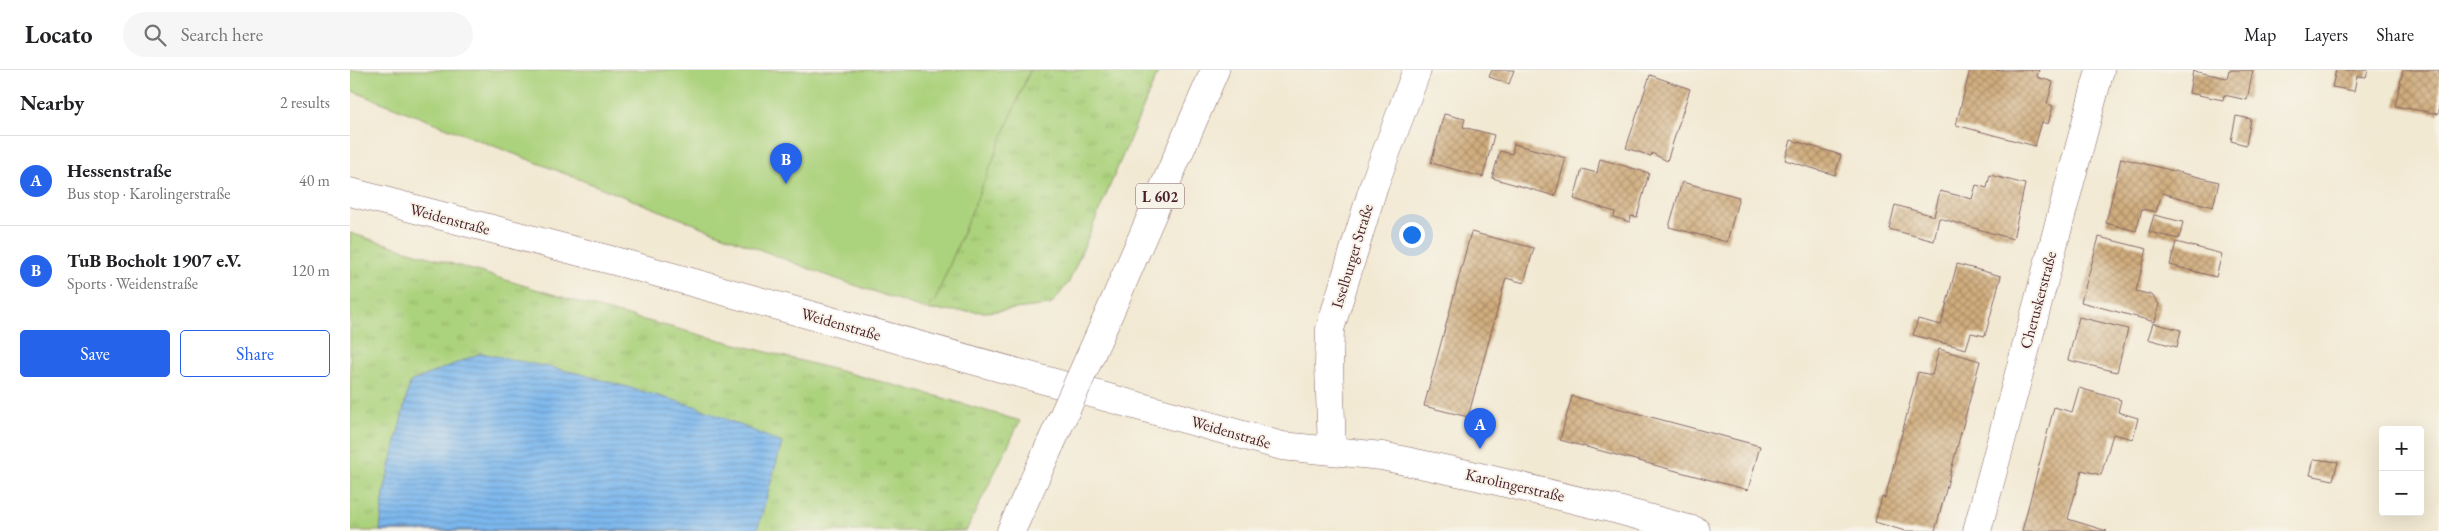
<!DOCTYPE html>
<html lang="en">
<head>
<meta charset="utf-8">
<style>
	body { margin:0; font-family:"EB Garamond",serif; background:#f6f6f6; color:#202124 }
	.controls { position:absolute; right:15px; bottom:15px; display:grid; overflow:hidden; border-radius:5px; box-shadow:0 5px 20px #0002 }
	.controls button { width:45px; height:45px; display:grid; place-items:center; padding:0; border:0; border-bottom:1px solid #e0e0e0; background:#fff; color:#202124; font:25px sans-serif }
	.you { position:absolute; left:1061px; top:164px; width:18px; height:18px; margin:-12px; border:4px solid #fff; border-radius:50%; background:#1a73e8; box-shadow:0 0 0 8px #1a73e833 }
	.badge { display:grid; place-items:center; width:32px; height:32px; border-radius:50%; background:#2563eb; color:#fff; font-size:16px; font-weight:700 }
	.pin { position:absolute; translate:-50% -41px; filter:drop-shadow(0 1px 2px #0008) }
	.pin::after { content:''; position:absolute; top:26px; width:18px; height:15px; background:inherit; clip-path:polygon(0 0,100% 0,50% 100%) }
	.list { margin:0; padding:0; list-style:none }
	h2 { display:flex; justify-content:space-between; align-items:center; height:65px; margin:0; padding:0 20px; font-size:21px }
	h2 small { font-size:16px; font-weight:400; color:#757577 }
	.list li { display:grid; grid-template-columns:32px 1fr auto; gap:15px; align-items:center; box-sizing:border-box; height:90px; padding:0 20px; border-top:1px solid #e0e0e0 }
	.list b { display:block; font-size:19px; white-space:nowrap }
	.list p { margin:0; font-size:16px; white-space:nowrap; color:#757577 }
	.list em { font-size:16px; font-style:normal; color:#757577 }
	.actions { display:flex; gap:10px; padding:15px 20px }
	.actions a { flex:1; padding:11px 0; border:1px solid #2563eb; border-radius:5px; text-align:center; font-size:18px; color:#2563eb }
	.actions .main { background:#2563eb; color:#fff }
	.icon { flex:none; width:28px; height:28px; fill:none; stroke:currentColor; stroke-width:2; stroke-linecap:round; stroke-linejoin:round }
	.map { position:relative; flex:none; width:2089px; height:461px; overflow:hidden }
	header { display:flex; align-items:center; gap:30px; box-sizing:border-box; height:70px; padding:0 25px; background:#fff; border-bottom:1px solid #e0e0e0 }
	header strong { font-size:24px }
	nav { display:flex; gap:28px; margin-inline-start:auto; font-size:18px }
	.search { width:350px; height:45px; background:#f6f6f6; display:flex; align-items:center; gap:12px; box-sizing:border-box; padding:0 18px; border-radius:28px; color:#757577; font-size:19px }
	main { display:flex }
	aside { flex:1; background:#fff }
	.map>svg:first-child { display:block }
	.grass { fill:url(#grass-tufts); stroke:#7a7854 }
	.pitch { fill:#abd27c; stroke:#7a7854 }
	.water { fill:url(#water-rules); stroke:#626b8c }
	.building { fill:url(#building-cross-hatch) }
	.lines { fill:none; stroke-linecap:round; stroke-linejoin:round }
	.minor-casing { stroke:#856666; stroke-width:29 }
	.major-casing { stroke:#856666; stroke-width:29 }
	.minor { stroke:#fff; stroke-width:28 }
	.major { stroke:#fff; stroke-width:28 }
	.major-bridge-casing { stroke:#856666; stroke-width:29; stroke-linecap:butt }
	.major-bridge { stroke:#fff; stroke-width:28 }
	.labels { text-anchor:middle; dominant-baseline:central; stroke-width:4; stroke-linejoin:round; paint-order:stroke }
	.shield { fill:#f7f3e8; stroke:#7e5f64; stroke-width:1 }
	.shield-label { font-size:15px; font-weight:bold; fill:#4a1f2b }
	.street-label { font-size:16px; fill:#4a1f2b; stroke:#f7f3e8 }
</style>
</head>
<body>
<header>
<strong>Locato</strong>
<div class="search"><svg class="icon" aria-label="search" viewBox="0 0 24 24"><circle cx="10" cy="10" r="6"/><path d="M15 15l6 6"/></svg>Search here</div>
<nav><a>Map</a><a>Layers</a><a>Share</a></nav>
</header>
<main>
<aside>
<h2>Nearby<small>2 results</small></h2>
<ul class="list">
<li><span class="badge">A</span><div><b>Hessenstraße</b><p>Bus stop · Karolingerstraße</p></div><em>40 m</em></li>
<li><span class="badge">B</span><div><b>TuB Bocholt 1907 e.V.</b><p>Sports · Weidenstraße</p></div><em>120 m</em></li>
</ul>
<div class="actions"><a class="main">Save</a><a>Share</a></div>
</aside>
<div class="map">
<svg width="2089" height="461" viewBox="0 0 2089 461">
	<defs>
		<pattern id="grass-tufts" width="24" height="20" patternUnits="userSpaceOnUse" patternTransform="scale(1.25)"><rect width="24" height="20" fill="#abd27c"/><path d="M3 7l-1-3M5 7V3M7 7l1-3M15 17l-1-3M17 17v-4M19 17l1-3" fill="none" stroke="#95b46b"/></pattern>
		<pattern id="water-rules" width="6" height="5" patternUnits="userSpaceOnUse" patternTransform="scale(1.25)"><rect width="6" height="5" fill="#7bb7ed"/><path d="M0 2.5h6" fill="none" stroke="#6794c0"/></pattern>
		<pattern id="building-cross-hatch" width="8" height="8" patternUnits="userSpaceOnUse" patternTransform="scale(1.25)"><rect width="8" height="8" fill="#d0ad7e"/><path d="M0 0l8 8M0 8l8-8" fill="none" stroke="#ab8c67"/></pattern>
	</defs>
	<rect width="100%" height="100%" fill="#f7f3e8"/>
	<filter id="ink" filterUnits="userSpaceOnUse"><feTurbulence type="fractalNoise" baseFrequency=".02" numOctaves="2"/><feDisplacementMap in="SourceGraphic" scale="10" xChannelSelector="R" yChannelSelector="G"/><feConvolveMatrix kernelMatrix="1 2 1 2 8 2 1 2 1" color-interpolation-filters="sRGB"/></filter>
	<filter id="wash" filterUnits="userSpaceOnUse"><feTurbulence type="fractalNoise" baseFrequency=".0096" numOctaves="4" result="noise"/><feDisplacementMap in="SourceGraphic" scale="20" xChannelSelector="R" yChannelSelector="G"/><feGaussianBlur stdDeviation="1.12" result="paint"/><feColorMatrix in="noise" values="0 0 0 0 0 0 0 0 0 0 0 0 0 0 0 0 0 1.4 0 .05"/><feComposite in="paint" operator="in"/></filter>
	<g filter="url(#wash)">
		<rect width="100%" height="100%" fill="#f2e9d3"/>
		<path class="grass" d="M680,0H809L719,212L701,235L637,242L578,240Z
			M0,163L255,240L590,327L670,351L616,461H0Z"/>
		<path class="pitch" d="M0,0H680L584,233L581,232L578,240L478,206L5,22L0,20Z"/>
		<path class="water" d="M131,283L227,303L348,337L432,373L407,461H30L34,422L60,312Z"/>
		<g id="blocks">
			<path class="building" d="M1142,0H1164L1159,14L1139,7Z
				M1620,0H1689L1687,7L1703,12L1697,34L1703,36L1698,54L1692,52L1685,76L1606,55Z
				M1879,0H1903L1897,30L1874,25L1873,30L1839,23L1843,1L1877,8Z
				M1986,0H2018L2016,7L2007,6L2004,21L1982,17Z
				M2053,0H2089V44L2045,36Z
				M1300,5L1340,19L1317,91L1302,83L1301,86L1276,78Z
				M1094,44L1115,49L1113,57L1144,65L1133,107L1081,93Z
				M1886,46L1901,49L1896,75L1881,71Z
				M1441,70L1491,85L1485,105L1435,90Z
				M1164,74L1216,88L1205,126L1142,108L1150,81L1162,84Z
				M1771,88L1869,112L1863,137L1812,123L1806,142L1792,139L1786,161L1756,153Z
				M1250,89L1299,103L1287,147L1281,146L1280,152L1264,147L1265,142L1224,129L1232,99L1247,103Z
				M1640,105L1675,114L1663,169L1589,148L1584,171L1539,159L1545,135L1584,146L1590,121L1622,129L1626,115L1637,118Z
				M1332,112L1389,127L1377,172L1319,157Z
				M1804,145L1833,152L1829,169L1799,162Z
				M1121,162L1184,178L1174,213L1156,208L1118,347L1074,336Z
				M1749,167L1797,179L1786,221L1802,225L1809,234L1805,252L1731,232Z
				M1826,172L1872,184L1866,207L1820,195Z
				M1607,194L1651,206L1635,266L1621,263L1616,279L1563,265L1568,249L1591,255Z
				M1729,247L1778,259L1767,302L1718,290Z
				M1803,253L1831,260L1827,277L1798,269Z
				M1589,279L1630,291L1585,461H1555L1525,452L1532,427L1535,428L1568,302L1582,305Z
				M1729,318L1771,330L1768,342L1788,348L1783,369L1763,364L1751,405L1732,400L1725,424L1718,449L1757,461H1672L1704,337L1722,342Z
				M1222,326L1410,376L1398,420L1210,370Z
				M1964,389L1988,392L1983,410L1960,405Z"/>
		</g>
	</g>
	<g filter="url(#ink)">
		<use href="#blocks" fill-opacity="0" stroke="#856666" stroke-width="1"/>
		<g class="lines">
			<defs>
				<path id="minor" d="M0,122L276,194L932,376L1032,386L1122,405L1268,440L1346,461
					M982,380L979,295L980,259L1024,115L1067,0
					M1627,461L1750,0"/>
				<path id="major" d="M755,253L865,0
					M661,461L701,373"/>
			</defs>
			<use href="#minor" class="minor-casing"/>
			<use href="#major" class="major-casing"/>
			<use href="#minor" class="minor"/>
			<use href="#major" class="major"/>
			<defs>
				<path id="major-bridge" d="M701,373L755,253"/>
			</defs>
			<use href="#major-bridge" class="major-bridge-casing"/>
			<use href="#major-bridge" class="major-bridge"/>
		</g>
	</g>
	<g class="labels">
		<rect class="shield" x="786" y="113.5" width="48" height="25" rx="4"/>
		<g class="shield-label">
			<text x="810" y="126">L 602</text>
		</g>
		<g class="street-label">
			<text transform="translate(100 149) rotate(15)">Weidenstraße</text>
			<text transform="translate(1002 186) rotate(-73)">Isselburger Straße</text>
			<text transform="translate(1688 230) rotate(-75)">Cheruskerstraße</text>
			<text transform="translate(491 254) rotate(16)">Weidenstraße</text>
			<text transform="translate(881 362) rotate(16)">Weidenstraße</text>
			<text transform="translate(1165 415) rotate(13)">Karolingerstraße</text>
		</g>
	</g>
</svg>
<div class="controls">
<button>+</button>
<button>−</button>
</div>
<div class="you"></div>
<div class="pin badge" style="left:1130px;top:379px">A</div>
<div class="pin badge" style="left:436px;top:114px">B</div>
</div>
</main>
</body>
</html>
